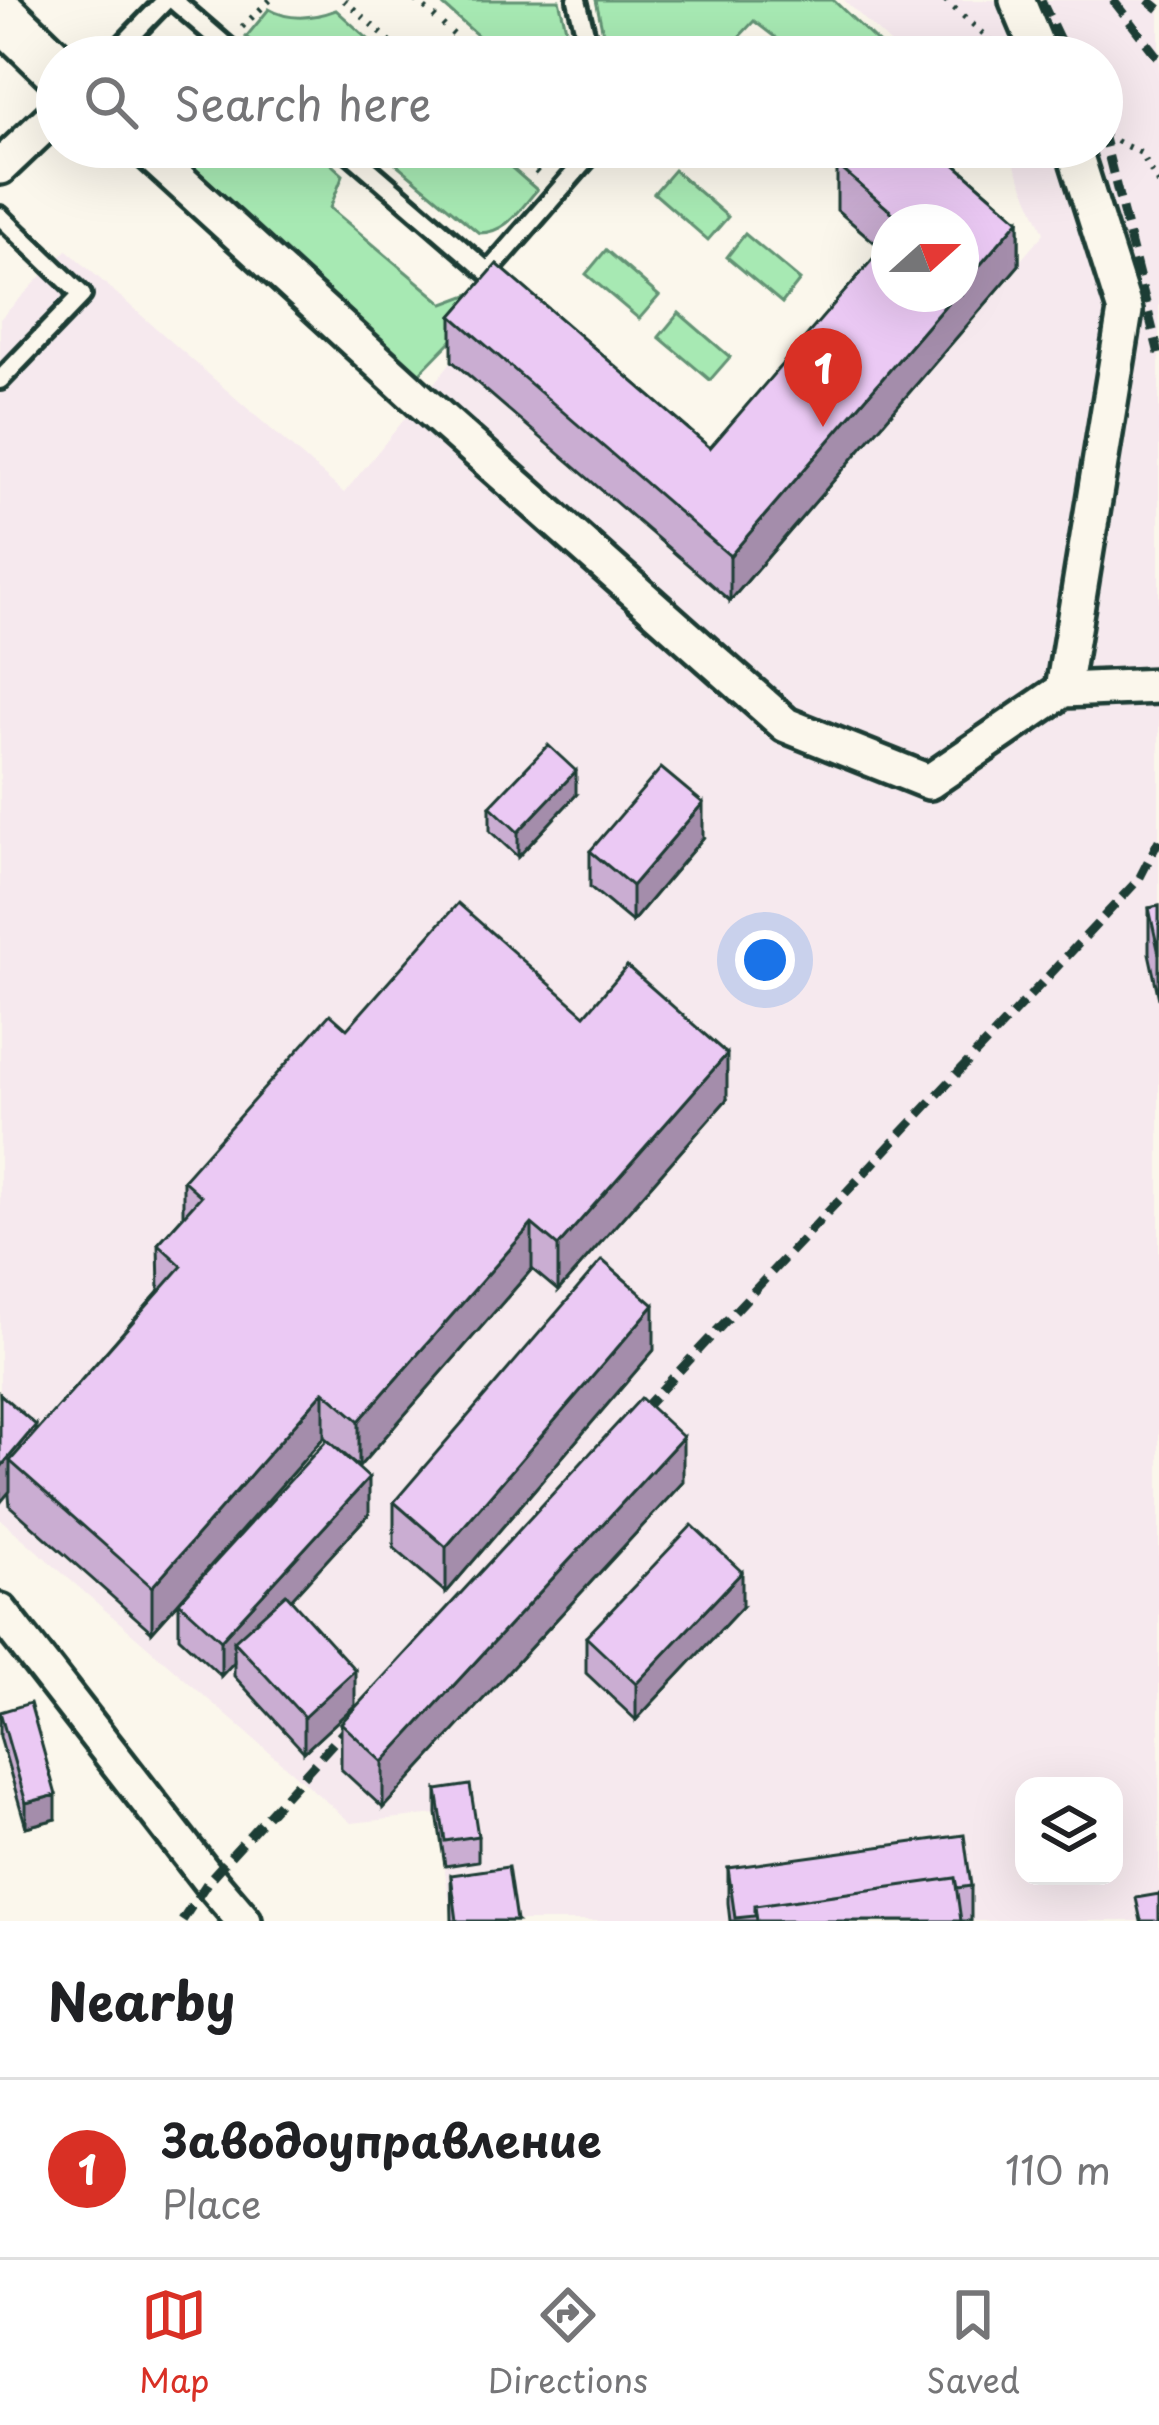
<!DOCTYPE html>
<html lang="en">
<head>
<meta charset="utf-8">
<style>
	body { margin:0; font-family:"Playpen Sans",sans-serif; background:#f6f6f6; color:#202124 }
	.controls { position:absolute; right:36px; bottom:36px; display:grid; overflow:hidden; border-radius:24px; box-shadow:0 12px 48px #0002 }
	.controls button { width:108px; height:108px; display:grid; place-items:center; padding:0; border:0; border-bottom:3px solid #e0e0e0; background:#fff; color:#202124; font:60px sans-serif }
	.compass { position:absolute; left:871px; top:204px; width:108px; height:108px; border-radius:50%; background:#fff; box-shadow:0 12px 48px #0002; rotate:69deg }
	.you { position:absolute; left:765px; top:960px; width:42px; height:42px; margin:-30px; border:9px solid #fff; border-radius:50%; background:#1a73e8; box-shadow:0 0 0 18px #1a73e833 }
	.badge { display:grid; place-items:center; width:78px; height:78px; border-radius:50%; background:#d93025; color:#fff; font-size:39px; font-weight:700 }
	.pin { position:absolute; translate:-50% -99px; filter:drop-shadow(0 3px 6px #0008) }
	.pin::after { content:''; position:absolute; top:63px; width:42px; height:36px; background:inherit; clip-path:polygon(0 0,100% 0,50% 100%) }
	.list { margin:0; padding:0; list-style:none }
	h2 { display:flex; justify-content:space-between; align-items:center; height:156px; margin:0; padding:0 48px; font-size:51px }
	h2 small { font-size:39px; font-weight:400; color:#757577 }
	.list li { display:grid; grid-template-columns:78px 1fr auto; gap:36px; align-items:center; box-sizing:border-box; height:180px; padding:0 48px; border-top:3px solid #e0e0e0 }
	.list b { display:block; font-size:45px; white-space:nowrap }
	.list p { margin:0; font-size:39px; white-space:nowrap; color:#757577 }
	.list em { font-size:39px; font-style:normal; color:#757577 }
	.icon { flex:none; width:66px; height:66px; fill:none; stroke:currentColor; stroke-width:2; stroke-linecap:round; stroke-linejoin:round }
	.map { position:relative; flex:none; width:1159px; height:1921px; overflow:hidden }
	.search { position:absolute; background:#fff; box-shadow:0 12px 48px #0002; left:36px; right:36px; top:36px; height:132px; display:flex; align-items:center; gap:30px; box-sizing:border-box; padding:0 42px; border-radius:66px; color:#757577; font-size:45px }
	.sheet { height:336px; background:#fff }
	nav { display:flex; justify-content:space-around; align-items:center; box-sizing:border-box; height:168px; border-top:3px solid #e0e0e0; background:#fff; font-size:33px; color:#757577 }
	nav a { display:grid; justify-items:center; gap:6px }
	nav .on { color:#d93025 }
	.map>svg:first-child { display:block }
	.built { fill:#f6e9ee; fill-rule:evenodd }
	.green { fill:#a7e9b3; stroke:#639374; stroke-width:3 }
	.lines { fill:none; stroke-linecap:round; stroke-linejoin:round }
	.lane-casing { stroke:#1f3d34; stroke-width:26 }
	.street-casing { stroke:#1f3d34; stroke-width:42 }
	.secondary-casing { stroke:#1f3d34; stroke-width:57 }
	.path { stroke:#1f3d34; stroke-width:6; stroke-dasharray:3 9; stroke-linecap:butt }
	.lane { stroke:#fbf7ec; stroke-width:16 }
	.street { stroke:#fbf7ec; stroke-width:33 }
	.secondary { stroke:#fbf7ec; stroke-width:48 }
	.rail { stroke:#1f3d34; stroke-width:9; stroke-dasharray:18 9; stroke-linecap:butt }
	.wall { fill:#caadd2; stroke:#1f3d34; stroke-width:3; fill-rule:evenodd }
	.shaded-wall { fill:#a48dab; stroke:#1f3d34; stroke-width:3 }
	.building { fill:#ebc9f4; stroke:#1f3d34; stroke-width:3 }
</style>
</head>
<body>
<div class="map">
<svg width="1159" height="1921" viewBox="0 0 1159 1921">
	<rect width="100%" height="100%" fill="#fbf7ec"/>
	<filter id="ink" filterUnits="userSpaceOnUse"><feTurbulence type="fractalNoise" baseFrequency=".00833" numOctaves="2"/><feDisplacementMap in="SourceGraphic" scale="24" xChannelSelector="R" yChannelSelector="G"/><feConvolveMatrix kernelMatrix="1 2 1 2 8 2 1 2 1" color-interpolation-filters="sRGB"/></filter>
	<g filter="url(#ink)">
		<path class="built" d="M844,0H1159V1921H452L437,1814L351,1823L0,1519V319L67,250L344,493L452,361L730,600L1044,233L1011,157L1001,147H1102V57H905ZM1024,1786H1114V1876H1024Z"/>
		<path class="green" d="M437,0H559L573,57H502Z
			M596,0H833L893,57H801L754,21L720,57H608Z
			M269,9C289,21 314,18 336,10L388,57H270L246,37Z
			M156,147H312L343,175L330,208L444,304L476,292L491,300L413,380Z
			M376,147H488L537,190C519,210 507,233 479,233Z
			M674,170L728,217L708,240L654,193Z
			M745,234L800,280L782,303L727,257Z
			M606,250L659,296L639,319L586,274Z
			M679,313L730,357L710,380L659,337Z"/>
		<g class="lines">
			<defs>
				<path id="lane" d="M173,0L239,57
					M577,0L591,57
					M111,57L166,0
					M343,147L488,272L597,147
					M0,216L82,295L0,380"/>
				<path id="street" d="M1017,0L1041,57
					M143,147L421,401L786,725L929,782L1063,690L1159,686
					M0,167L57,113
					M1063,690L1125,311L1073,147
					M0,1611L209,1880L244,1921"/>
				<path id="secondary" d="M0,13L57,68"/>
			</defs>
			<use href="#lane" class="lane-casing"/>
			<use href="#street" class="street-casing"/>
			<use href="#secondary" class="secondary-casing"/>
			<path class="path" d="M344,0L408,57
				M416,0L478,57
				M945,0L1001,49
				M242,27L270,0
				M1105,136L1141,153L1159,185
				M509,147L542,177"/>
			<use href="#lane" class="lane"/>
			<use href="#street" class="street"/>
			<use href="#secondary" class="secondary"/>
			<path class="rail" d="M1041,0L1068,57
				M1113,0L1159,59
				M1148,0L1159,9
				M1102,130L1159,354
				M624,1430L1139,879L1159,840
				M182,1921L209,1880L362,1711"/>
		</g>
		<path class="wall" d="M852,147H935L1019,220V265L730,601L452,361V316L497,264L710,448L882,249L837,210V165ZM889,222H961V294H889Z
			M576,795L518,857L490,831V806Z
			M703,838L632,922L590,887V851Z
			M1159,906V999L1149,953V908Z
			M585,1015L727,1099L558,1291L532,1269L359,1467L324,1437L182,1598L369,1514L291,1599L355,1705L304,1752L234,1676V1662L221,1676L179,1637V1602L152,1632L10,1506L0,1394L36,1432L159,1291L158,1244L183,1216V1180L347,1029Z
			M654,1350L446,1593L394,1548V1502Z
			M683,1482L383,1808L341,1769V1723Z
			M742,1607L636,1720L586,1673V1637Z
			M0,1712L56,1819L26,1827L0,1737Z
			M437,1790L478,1836V1861L445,1866L437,1814Z
			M728,1868L971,1886V1921H730L728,1903Z
			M451,1875L516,1921H452Z"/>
		<path class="shaded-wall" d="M1019,220V265L730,601V556L955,294H961V287Z
			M576,771V795L518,857V832Z
			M703,803V838L632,922V886Z
			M727,1054V1099L558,1291V1246Z
			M532,1224V1269L359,1467V1421Z
			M654,1305V1350L446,1593V1547Z
			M324,1391V1437L152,1632V1587Z
			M36,1425V1460L10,1461V1491L0,1503V1468Z
			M683,1437V1482L383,1808V1762Z
			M369,1478V1514L244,1651L234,1641V1662L221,1676V1640Z
			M742,1572V1607L636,1720V1684Z
			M355,1670V1705L304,1752V1717Z
			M56,1795V1819L26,1827V1803Z"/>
		<path class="building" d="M852,147H935L1019,220L961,287V222H903L837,165Z
			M889,240V294H955L730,556L452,316L497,264L710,448Z
			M548,745L576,771L518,832L490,806Z
			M661,768L703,803L632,886L590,851Z
			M458,903L585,1015L627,966L727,1054L558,1246L532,1224L359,1421L324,1391L152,1587L10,1461L182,1266L158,1244L201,1196L183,1180L330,1014L347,1029Z
			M1159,906V954L1149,908Z
			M602,1260L654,1305L446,1547L394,1502Z
			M0,1394L36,1425L0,1468Z
			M641,1398L683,1437L383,1762L341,1723Z
			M327,1440L369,1478L221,1640L179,1602Z
			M692,1525L742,1572L636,1684L586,1637Z
			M286,1594L355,1670L304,1717L234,1641Z
			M30,1703L56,1795L26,1803L0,1712Z
			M470,1785L478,1836L445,1841L437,1790Z
			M964,1835L971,1886L957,1888L955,1878L755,1906V1916L735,1918L728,1868Z
			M508,1867L516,1921H457L451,1875Z
			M955,1878L961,1921H757L755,1906Z
			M1159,1894V1921H1141L1136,1898Z"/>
	</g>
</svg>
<div class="controls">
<button><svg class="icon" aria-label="layers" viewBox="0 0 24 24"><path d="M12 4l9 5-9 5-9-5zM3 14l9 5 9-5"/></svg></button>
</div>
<svg class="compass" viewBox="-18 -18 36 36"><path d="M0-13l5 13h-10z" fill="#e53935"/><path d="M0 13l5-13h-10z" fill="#757577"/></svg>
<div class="you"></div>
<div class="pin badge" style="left:823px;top:427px">1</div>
<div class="search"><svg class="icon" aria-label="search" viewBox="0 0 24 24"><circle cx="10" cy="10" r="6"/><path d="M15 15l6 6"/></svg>Search here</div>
</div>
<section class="sheet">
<h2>Nearby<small></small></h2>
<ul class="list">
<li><span class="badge">1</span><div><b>Заводоуправление</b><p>Place</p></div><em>110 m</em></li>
</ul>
</section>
<nav>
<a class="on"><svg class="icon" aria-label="map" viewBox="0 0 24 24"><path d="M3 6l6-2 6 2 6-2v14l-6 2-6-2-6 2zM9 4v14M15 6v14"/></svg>Map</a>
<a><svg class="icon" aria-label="directions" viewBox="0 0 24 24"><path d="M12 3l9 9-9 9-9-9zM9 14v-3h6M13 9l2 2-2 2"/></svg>Directions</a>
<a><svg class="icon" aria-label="saved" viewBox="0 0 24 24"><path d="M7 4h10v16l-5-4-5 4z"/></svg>Saved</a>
</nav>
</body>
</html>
